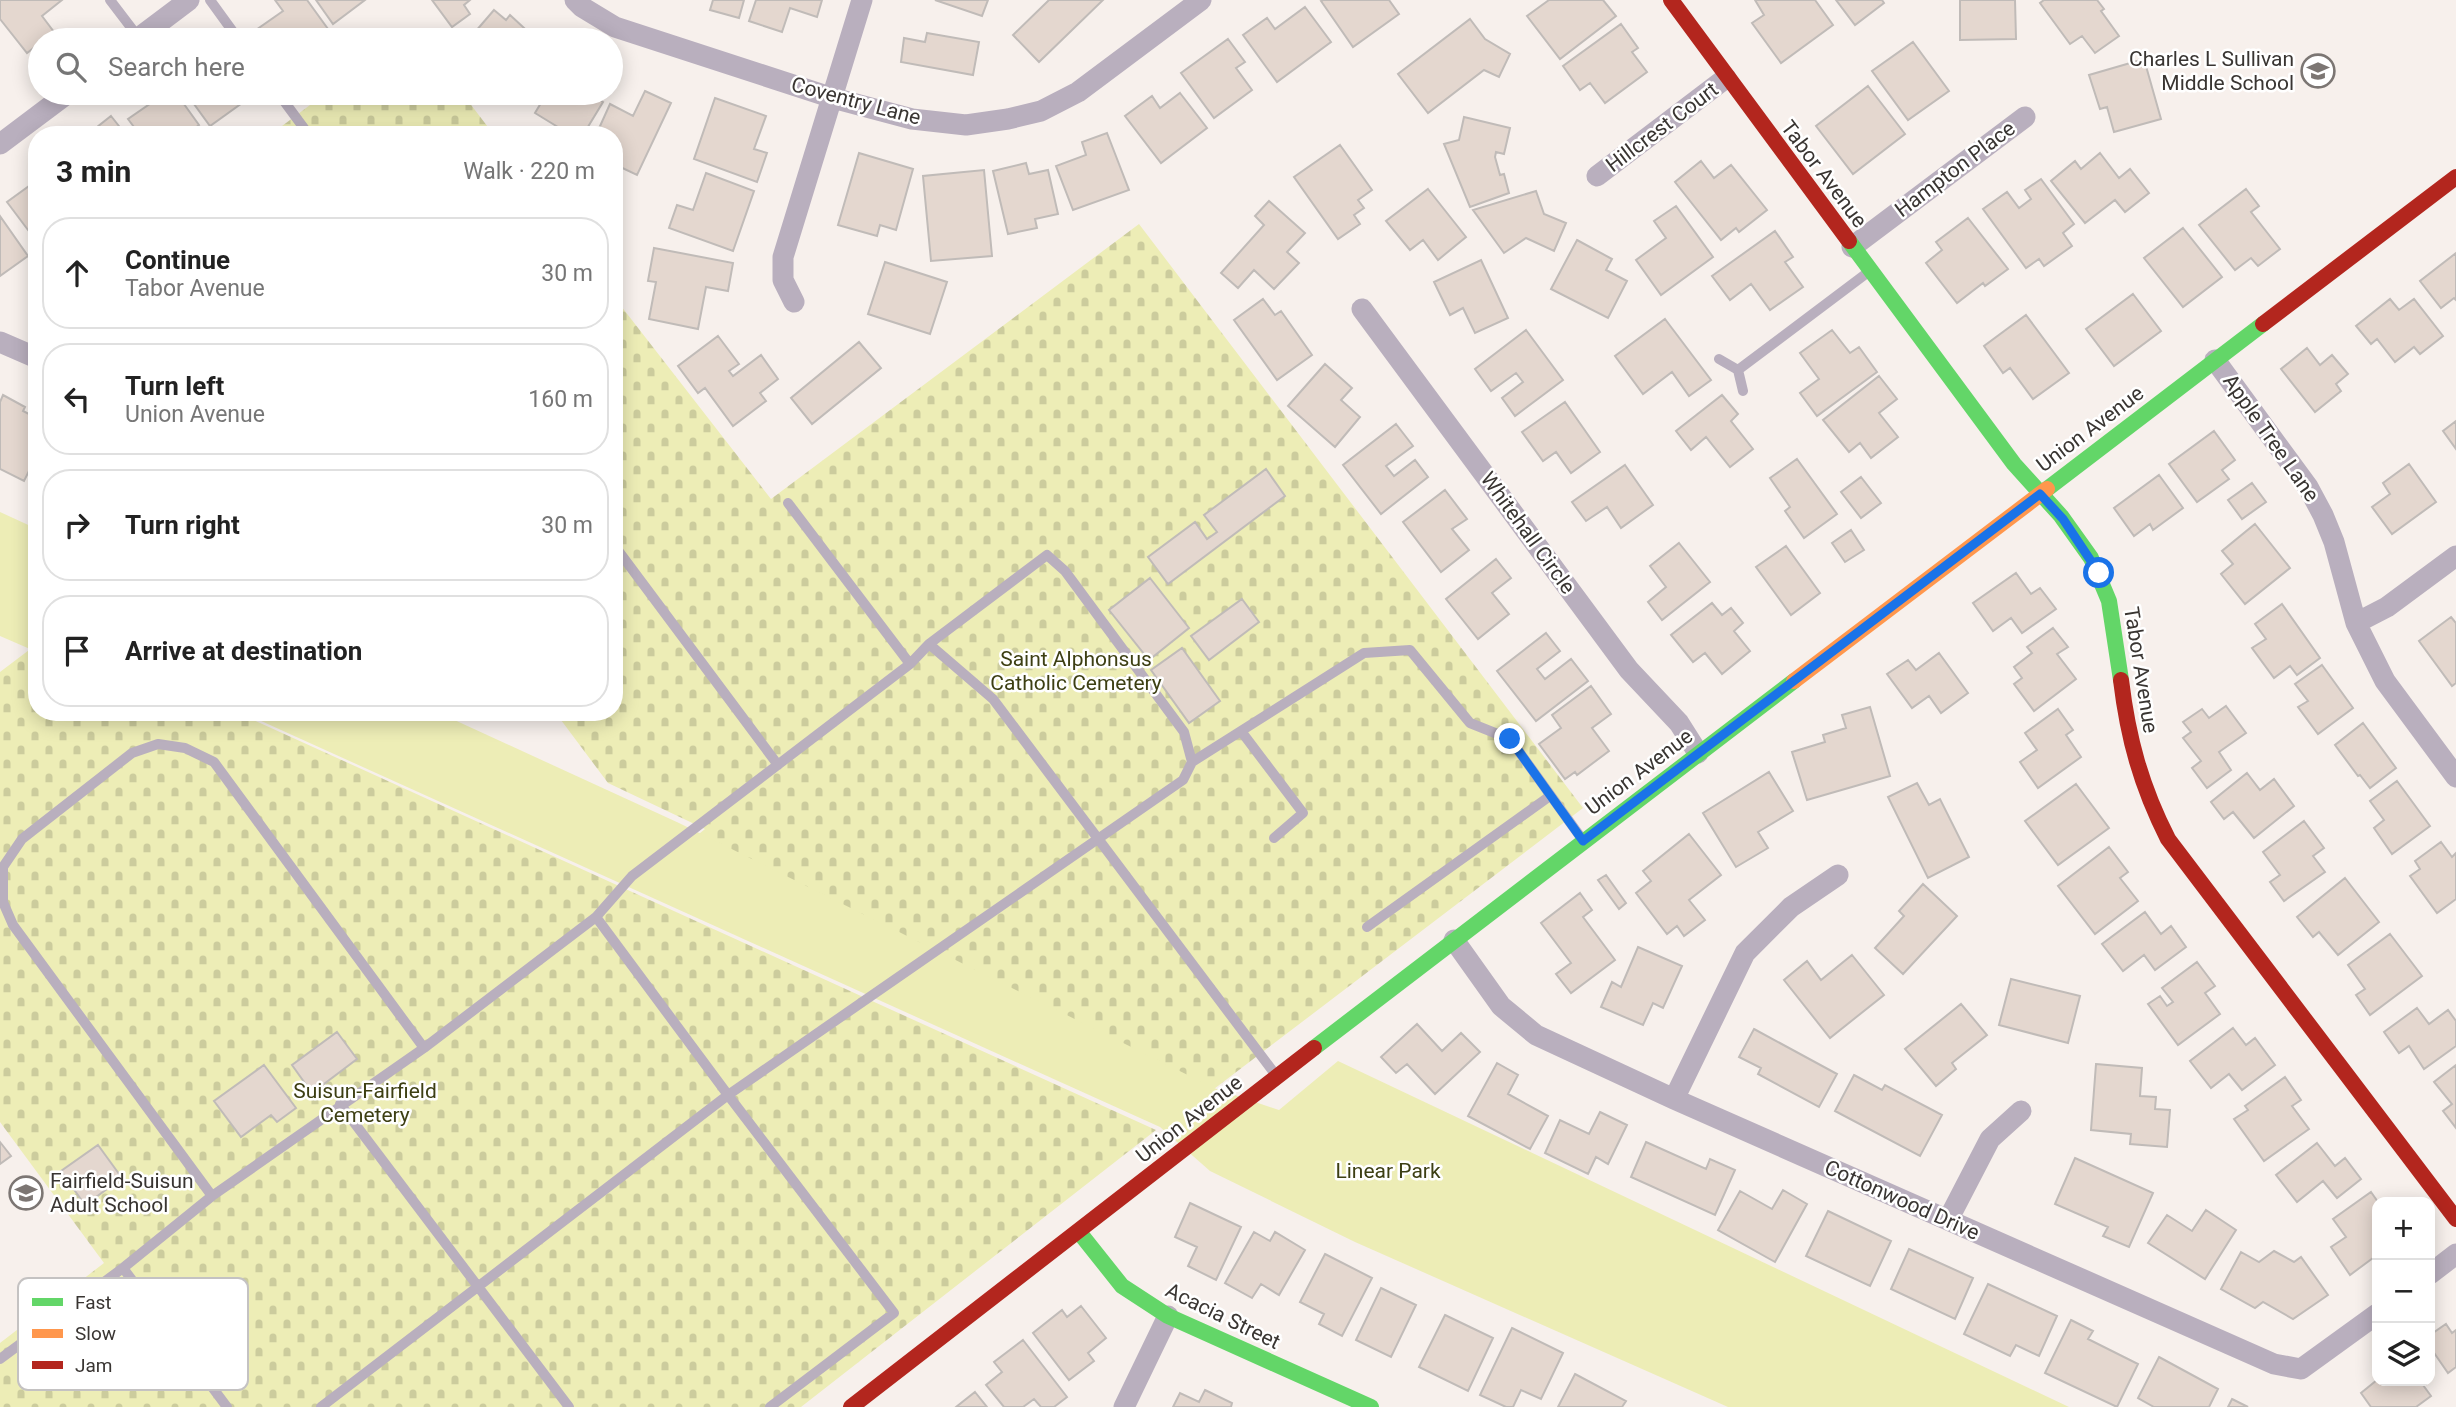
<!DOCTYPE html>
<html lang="en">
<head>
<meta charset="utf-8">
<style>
	body { margin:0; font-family:Roboto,sans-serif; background:#f6f6f6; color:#222 }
	.controls { position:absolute; right:21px; bottom:21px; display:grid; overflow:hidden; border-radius:14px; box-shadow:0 4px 18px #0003 }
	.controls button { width:63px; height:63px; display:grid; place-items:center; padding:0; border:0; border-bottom:2px solid #e0e0e0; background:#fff; color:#222; font:35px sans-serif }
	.stop { position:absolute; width:21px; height:21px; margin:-16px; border:5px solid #1a73e8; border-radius:50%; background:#fff }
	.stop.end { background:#1a73e8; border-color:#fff; box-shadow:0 2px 7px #0008 }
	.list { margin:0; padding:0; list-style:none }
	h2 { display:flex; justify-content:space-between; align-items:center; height:91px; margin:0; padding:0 28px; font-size:30px }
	h2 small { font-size:23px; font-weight:400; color:#767676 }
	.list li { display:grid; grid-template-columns:46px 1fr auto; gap:21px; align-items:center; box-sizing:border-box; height:112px; margin:0 14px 14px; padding:0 14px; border:2px solid #e0e0e0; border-radius:28px }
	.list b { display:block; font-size:26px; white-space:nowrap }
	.list p { margin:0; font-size:23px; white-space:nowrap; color:#767676 }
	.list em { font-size:23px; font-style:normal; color:#767676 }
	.icon { flex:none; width:38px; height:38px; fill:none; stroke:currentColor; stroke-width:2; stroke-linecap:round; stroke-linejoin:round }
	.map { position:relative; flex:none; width:2456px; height:1407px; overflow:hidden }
	.search { position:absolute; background:#fff; box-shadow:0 4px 18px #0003; left:28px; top:28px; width:595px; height:77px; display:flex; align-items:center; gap:18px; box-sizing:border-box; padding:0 24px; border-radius:38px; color:#767676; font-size:26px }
	.panel { position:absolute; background:#fff; box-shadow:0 4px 18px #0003; left:28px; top:126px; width:595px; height:595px; border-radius:28px }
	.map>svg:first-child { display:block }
	.cemetery { fill:url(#cemetery-stones) }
	.park { fill:#ededb6 }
	.building { fill:#e4d7cf; stroke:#c0bbb8; stroke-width:2 }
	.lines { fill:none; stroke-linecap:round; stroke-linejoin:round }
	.lane { stroke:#b9afbe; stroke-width:10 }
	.street { stroke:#b9afbe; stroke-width:21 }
	.fast { stroke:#63d668; stroke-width:16 }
	.slow { stroke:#ff974d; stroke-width:16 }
	.jam { stroke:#b3261e; stroke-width:16 }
	.route { stroke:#1a73e8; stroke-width:9 }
	.labels { text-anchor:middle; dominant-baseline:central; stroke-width:5; stroke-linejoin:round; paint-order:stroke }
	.poi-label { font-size:21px; fill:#393532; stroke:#fff; text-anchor:end }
	.street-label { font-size:21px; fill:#393532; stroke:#fff }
	.park-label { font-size:21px; fill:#3d3f13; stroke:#fff }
	.key { fill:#fff; stroke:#c4c2c2; stroke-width:2 }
	.key-label { font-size:19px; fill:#393532 }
</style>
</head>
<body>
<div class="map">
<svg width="2456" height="1407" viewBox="0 0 2456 1407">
	<defs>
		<pattern id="cemetery-stones" width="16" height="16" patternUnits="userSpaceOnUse" patternTransform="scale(1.75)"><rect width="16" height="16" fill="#ededb6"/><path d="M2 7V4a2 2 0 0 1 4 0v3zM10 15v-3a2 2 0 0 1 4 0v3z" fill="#cccc9d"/></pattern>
	</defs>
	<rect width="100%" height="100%" fill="#f7f0ec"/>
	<path class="cemetery" d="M326,93H462L494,135H270Z
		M1139,224L1583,808L1214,1089L689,842L705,829L608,783L555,712H614V297L771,499Z
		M37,644V712H236L1156,1130L801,1407H0V1343L104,1263L0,1122V672Z"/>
	<path class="park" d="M0,512L37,529V644L30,649L0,636Z
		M241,712H437L679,823L1214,1088L1279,1110L1338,1061L2069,1407H1728L1355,1242L1210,1171L1160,1127Z"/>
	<path class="building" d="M0,0H62L42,16L54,32L40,40V43L27,53L0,19Z
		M275,0H307L328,29L312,40H264L256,30L283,11Z
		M316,0H365L333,24Z
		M432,0H470L464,5L470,14L452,27Z
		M713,0H744L739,18L710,10Z
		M756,0H822L817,17L790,8L782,32L749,21Z
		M935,0H988L982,16Z
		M1049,0H1103L1039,62L1013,35Z
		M1323,0H1389L1399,14L1353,47L1321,1Z
		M1549,0H1603L1616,16L1560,59L1527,16Z
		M1755,0H1815L1833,25L1781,63L1752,23L1764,15Z
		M1836,0H1882L1884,3L1855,25Z
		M1960,0H2015L2016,39L1960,40Z
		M2044,0H2097L2104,9L2101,11L2119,36L2095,53L2082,36L2070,44L2040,3Z
		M1305,7L1331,42L1277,82L1243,35L1267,18L1275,29Z
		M494,10L506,20L510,15L537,40H470L469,39Z
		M1470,19L1485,39L1510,54L1499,77L1484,70L1428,113L1398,74Z
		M1621,24L1638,48L1632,52L1647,72L1605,103L1590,83L1580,90L1563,66Z
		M927,33L979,42L973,75L901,62L904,38L925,42Z
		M1228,39L1245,62L1236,68L1252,90L1214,118L1181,73Z
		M1913,42L1949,91L1908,120L1872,71Z
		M2144,59L2161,119L2114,132L2107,107L2100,109L2089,75Z
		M1868,86L1905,134L1853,174L1816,126Z
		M645,91L671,103L637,175L614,164V135H596L610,104L633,116Z
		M153,93H176L199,125L186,135H140L128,119L151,103L146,98Z
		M186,93H256L210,126Z
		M547,93H587L603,102L583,135H571L535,113Z
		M1180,93L1207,128L1161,163L1125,116L1152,96L1160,108Z
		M715,98L766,116L754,149L767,153L757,182L694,159Z
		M111,116L126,135H87Z
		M1464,117L1510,128L1504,154L1496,152L1495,157L1500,175L1504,174L1509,193L1470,207L1444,144L1459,140Z
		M1107,133L1129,190L1073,210L1056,166L1086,155L1082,142Z
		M1340,145L1372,190L1358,200L1364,208L1354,215L1360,224L1338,239L1294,177Z
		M859,153L913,169L896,230L880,225L877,236L838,225Z
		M2100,153L2119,178L2130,169L2149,193L2125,212L2115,200L2085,223L2051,181L2075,161L2081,169Z
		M1701,161L1714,178L1731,165L1767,210L1739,232L1736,228L1721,240L1675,182Z
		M1026,163L1029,174L1048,170L1058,214L1035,219L1037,228L1008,234L993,171Z
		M984,170L992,256L931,261L923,176Z
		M706,173L754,191L733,251L669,228L677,205L693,210Z
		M2041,179L2074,224L2063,233L2072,246L2044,266L2039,259L2026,268L1983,209L2007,192L2019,208L2031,199L2025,190Z
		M36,181L37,230L31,234L7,202Z
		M1428,189L1466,237L1438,260L1423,240L1410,250L1386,221Z
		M2246,189L2259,206L2251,212L2280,249L2258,266L2251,258L2235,270L2199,225Z
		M1536,191L1544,214L1566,223L1554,251L1526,238L1504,253L1473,210Z
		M1269,201L1305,233L1287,252L1299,263L1274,289L1254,270L1238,288L1221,273L1264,225L1255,216Z
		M1676,206L1713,257L1661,295L1636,260L1666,238L1654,221Z
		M0,216L28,256L0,276Z
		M1968,218L2008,269L1985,286L1983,283L1957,303L1926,263L1942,250L1936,242Z
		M2183,228L2222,277L2183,307L2144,258Z
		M1775,231L1793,257L1785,262L1803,287L1770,310L1751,284L1730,300L1712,276Z
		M1577,240L1612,259L1606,270L1627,281L1608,318L1551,289Z
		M654,248L733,263L728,291L706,287L698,329L649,319L656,282L648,281Z
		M2456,253V300L2454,298L2441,308L2420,281Z
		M1481,260L1508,318L1475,333L1463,308L1450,315L1434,282Z
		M885,262L947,282L930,334L868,314Z
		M2133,294L2161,331L2114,366L2086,329Z
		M1263,299L1275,315L1281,311L1312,355L1277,380L1234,320Z
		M2390,299L2399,310L2414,299L2443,336L2420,354L2414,347L2395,362L2377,339L2371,344L2356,326Z
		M2026,315L2069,373L2033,399L2010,368L2003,373L1984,346Z
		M1665,319L1711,380L1689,396L1672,372L1643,394L1615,356Z
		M1526,330L1563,380L1515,416L1502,398L1523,382L1516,373L1491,391L1475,369Z
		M1832,330L1850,353L1859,347L1877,372L1817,416L1800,393L1819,379L1800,353Z
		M718,336L739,364L729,371L733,376L761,355L778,379L760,393L766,401L733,426L705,388L698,393L678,366Z
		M859,342L881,368L812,424L791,398Z
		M2307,348L2320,365L2332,355L2348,374L2336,384L2341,391L2315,412L2281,369Z
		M1325,364L1352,388L1341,400L1360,417L1335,447L1288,406Z
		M1879,376L1897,399L1879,413L1898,437L1871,458L1860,443L1849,452L1823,420Z
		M3,395L25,407L23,411L37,418V455L24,481L0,469V402Z
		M1722,395L1738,414L1731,421L1753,449L1730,467L1706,437L1691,450L1676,431Z
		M1565,402L1600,452L1571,473L1556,452L1543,461L1522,432Z
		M2456,421V449L2443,431Z
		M1396,424L1413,446L1386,466L1394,476L1415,460L1428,477L1381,514L1343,465Z
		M2214,431L2235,460L2222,470L2229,479L2197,502L2169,464Z
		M1797,459L1837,514L1804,538L1785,511L1790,507L1770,478Z
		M2409,464L2436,502L2392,534L2372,507L2390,494L2383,483Z
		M1625,465L1653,505L1621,528L1607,507L1586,521L1572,502Z
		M1266,469L1285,496L1168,584L1148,557L1195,522L1207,539L1217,532L1204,515Z
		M2159,475L2183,508L2153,530L2150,524L2134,536L2114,508Z
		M1861,477L1881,503L1861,518L1841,492Z
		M2252,483L2266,502L2242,519L2228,500Z
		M1445,490L1467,519L1452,529L1469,550L1441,572L1403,522Z
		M2255,524L2290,568L2245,604L2221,574L2233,564L2222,551Z
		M1851,530L1864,550L1845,562L1832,543Z
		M1679,543L1710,582L1662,620L1648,602L1666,587L1650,566Z
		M1786,546L1820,593L1791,615L1756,567Z
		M1496,559L1511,578L1492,593L1509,614L1478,639L1446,599Z
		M2016,573L2031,594L2040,588L2056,609L2022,633L2011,618L1993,631L1973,603Z
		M1150,578L1189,628L1149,660L1109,610Z
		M1242,599L1259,622L1209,660L1191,636Z
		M1712,603L1722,615L1731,608L1743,623L1734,631L1750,651L1722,674L1705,653L1693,662L1671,635Z
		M2282,604L2320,658L2297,675L2290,666L2274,678L2252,648L2266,639L2255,624Z
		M2451,617L2456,623V683L2452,686L2419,641Z
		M2053,628L2068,647L2057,654L2076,679L2034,711L2014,684L2022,678L2014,667L2032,653L2027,647Z
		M1546,633L1560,651L1537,669L1545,679L1571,659L1588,681L1536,721L1497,671Z
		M1182,648L1220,701L1189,723L1151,670Z
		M1939,653L1968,693L1941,713L1929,696L1912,708L1887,674L1908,660L1916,670Z
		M2322,665L2353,708L2318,734L2298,707L2308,701L2295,684Z
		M1591,686L1611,714L1592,728L1609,751L1577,775L1575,772L1565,779L1539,744L1561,728L1552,715Z
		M2226,706L2246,733L2219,752L2231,770L2207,788L2192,768L2201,761L2183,738L2191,732L2183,722L2202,709L2209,718Z
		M1870,707L1890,776L1807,800L1792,752L1825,742L1823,735L1846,728L1842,715Z
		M2058,709L2073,730L2066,735L2081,757L2038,788L2020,762L2037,750L2025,733Z
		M2363,723L2396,768L2370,788L2360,775L2358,776L2335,745Z
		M1769,772L1793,811L1758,832L1768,848L1736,867L1703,813Z
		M2247,773L2260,790L2274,779L2294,806L2254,838L2233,812L2224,819L2211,802Z
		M2397,781L2430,826L2392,854L2374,828L2384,820L2370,801Z
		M1917,783L1929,805L1940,799L1969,857L1928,878L1888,797Z
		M2076,784L2109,828L2058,865L2025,821Z
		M2304,821L2324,848L2313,856L2325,872L2284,901L2270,882L2280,875L2263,852Z
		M1689,834L1721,875L1689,900L1705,920L1684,936L1677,926L1667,934L1636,893L1651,881L1643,871Z
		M2441,842L2452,857L2456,853V899L2437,913L2410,876L2420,869L2415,861Z
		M2109,847L2128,872L2120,878L2138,901L2095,934L2058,886Z
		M1606,875L1626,903L1619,909L1598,880Z
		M2345,878L2379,922L2338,955L2319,932L2313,937L2297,917Z
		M1923,884L1957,916L1903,974L1875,948L1904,916L1899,911Z
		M1580,893L1592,910L1583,917L1615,960L1571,993L1556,974L1571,963L1541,923Z
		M2145,912L2161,934L2171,926L2186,947L2155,970L2144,955L2123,971L2102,944Z
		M2390,934L2422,976L2370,1015L2356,995L2365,989L2348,965Z
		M1638,947L1682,966L1663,1008L1653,1003L1643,1025L1601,1007L1612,982L1621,987Z
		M1852,955L1884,995L1830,1038L1784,980L1807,961L1821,980Z
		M2197,962L2215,986L2205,993L2220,1014L2178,1045L2148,1004L2160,996L2167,1006L2173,1002L2162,988Z
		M2011,979L2080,996L2068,1043L1999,1025Z
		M1961,1004L1987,1035L1952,1063L1956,1069L1936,1086L1905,1049Z
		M2417,1008L2429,1024L2448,1010L2456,1021V1046L2424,1069L2409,1046L2399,1053L2384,1032Z
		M1417,1024L1442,1051L1461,1033L1480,1052L1435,1094L1407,1064L1396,1073L1381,1057Z
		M2233,1028L2246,1045L2255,1038L2275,1065L2242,1090L2229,1074L2211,1088L2190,1061Z
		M1754,1029L1837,1074L1819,1107L1758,1074L1761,1068L1739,1057Z
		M337,1032L357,1059L312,1093L292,1065Z
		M1497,1063L1518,1075L1508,1094L1548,1116L1530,1149L1468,1116Z
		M2096,1064L2142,1068L2140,1096L2156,1097L2155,1109L2170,1110L2167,1147L2130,1144L2131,1134L2091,1130Z
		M264,1065L296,1108L277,1122L271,1115L241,1137L214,1101Z
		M2456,1065V1128L2443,1111L2452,1104L2434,1082Z
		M1854,1075L1882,1090L1885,1085L1942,1115L1920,1156L1835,1111Z
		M2285,1077L2301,1100L2292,1106L2309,1129L2264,1161L2234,1119L2248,1110L2245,1106Z
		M1600,1112L1627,1125L1608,1164L1596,1157L1588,1174L1545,1153L1560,1120L1589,1134Z
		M0,1142L11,1156L0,1164Z
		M1646,1142L1706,1169L1710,1159L1735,1170L1715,1215L1631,1177Z
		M2317,1143L2335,1166L2345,1158L2361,1179L2337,1198L2323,1181L2297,1202L2276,1175Z
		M98,1145L122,1178L85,1205L61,1171Z
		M2075,1158L2153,1193L2129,1247L2103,1236L2108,1227L2055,1204Z
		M1783,1190L1807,1204L1775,1262L1718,1230L1740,1191L1772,1209Z
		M2371,1192L2378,1202L2377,1255L2350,1275L2331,1247L2346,1237L2333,1219Z
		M1190,1203L1241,1227L1216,1280L1188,1266L1197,1247L1175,1237Z
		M2206,1210L2236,1230L2205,1279L2148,1243L2167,1215L2192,1231Z
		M1828,1211L1891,1241L1870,1286L1806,1256Z
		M1254,1232L1270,1241L1275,1232L1305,1250L1279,1295L1261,1284L1252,1298L1225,1283Z
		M1909,1249L1973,1278L1955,1319L1891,1289Z
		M2274,1251L2294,1262L2301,1257L2328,1295L2293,1319L2263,1302L2255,1308L2221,1289L2241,1252L2259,1262Z
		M1325,1254L1372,1278L1342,1336L1319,1324L1324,1314L1300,1302Z
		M1988,1284L2057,1316L2039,1356L2016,1345L2010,1356L1964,1334Z
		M1381,1288L1416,1305L1391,1357L1356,1340Z
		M1081,1306L1106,1338L1088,1353L1094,1361L1069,1380L1033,1333L1062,1310L1067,1317Z
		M1445,1315L1493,1338L1468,1391L1419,1367Z
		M2071,1320L2093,1331L2088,1339L2138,1364L2117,1407L2045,1373Z
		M2446,1324L2452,1333L2456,1330V1367L2448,1373L2430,1347V1335Z
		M1512,1328L1563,1353L1541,1399L1521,1390L1513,1407H1506L1480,1395Z
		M1023,1340L1067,1397L1054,1407H1041L1034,1399L1023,1407H1004L986,1385L1002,1372L994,1362Z
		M2159,1357L2218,1389L2209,1407H2154L2138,1398Z
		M1575,1374L1626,1401L1622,1407H1558Z
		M2377,1380L2420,1381L2431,1396L2416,1407H2371L2361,1393Z
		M1205,1390L1232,1403L1231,1407H1173L1180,1393L1199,1402Z
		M975,1392L987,1407H956Z
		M2232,1399L2248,1407H2228Z"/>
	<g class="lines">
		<path class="lane" d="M110,0L139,38
			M210,0L239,40
			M278,93L309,135
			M1719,359L1738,370
			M1743,391L1738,370L1867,273
			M788,503L910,664
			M614,545L778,765
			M929,644L993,699L1275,1074
			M1241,731L1303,813L1274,838
			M1192,762L1364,653L1410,650L1470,723L1510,739L1582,839
			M596,917L728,1095L894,1313L770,1407
			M1367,927L1550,796
			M340,1104L569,1407
			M212,1196L13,925L3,902V867L22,839L132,753L158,744L185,748L214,762L424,1048
			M123,1268L227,1407
			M0,1359L123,1268L212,1196L424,1048L596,917L632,876L910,664L929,644L1047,555L1065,571L1184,732L1192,762L1183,780L728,1095L321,1407"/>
		<path class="street" d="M575,0L582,7L615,27L833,98L912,119L966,125L1008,119L1041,111L1078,92L1201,0
			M136,40L189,0
			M0,144L68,93
			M1597,176L1726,78
			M1852,247L2025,117
			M794,302L783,280V257L862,0
			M1362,309L1629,670L1679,723L1698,753
			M0,342L37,358
			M2215,360L2308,487L2323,515L2334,542L2356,623L2385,681L2456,777
			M2356,623L2387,607L2456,556
			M1454,940L1501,1006L1536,1035L1674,1099L2274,1364L2301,1369L2377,1314
			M1674,1099L1745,953L1791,907L1838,875
			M1948,1220L1990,1139L2021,1111
			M2430,1274L2456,1254
			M1124,1407L1168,1316"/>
		<path class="fast" d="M1849,241L2014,464L2061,516L2091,558L2109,601L2121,680
			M2047,489L2263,324
			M1314,1048L1794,681
			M1079,1232L1122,1286L1168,1316L1371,1407"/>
		<path class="slow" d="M1794,681L2047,489"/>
		<path class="jam" d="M1671,0L1849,241
			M2263,324L2456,177
			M2121,680C2128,738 2141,786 2168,839L2456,1219
			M851,1407L1314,1048"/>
	</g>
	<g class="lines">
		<path class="route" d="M1510,739L1583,841L2040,494L2063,519L2099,573"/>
	</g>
	<defs>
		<symbol id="school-ring" viewBox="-11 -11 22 22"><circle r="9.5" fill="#fff" stroke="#7c7673" stroke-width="1.5"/><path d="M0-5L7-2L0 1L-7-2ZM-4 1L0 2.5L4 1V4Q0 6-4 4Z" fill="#7c7673"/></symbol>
	</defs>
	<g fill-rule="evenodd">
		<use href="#school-ring" x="2299" y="52" width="38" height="38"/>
		<use href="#school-ring" x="7" y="1174" width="38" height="38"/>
	</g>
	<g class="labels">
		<g class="poi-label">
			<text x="2294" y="59">Charles L Sullivan<tspan x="2294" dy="24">Middle School</tspan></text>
			<text x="50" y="1181" text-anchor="start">Fairfield-Suisun<tspan x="50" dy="24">Adult School</tspan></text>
		</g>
		<g class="street-label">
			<text transform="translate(856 101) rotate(15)">Coventry Lane</text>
			<text transform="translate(1662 127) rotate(-37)">Hillcrest Court</text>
			<text transform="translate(1955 169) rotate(-37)">Hampton Place</text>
			<text transform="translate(1824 174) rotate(53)">Tabor Avenue</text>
			<text transform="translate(2090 429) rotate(-37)">Union Avenue</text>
			<text transform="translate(2271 438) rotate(55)">Apple Tree Lane</text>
			<text transform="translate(1528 533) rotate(54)">Whitehall Circle</text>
			<text transform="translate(2141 670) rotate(81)">Tabor Avenue</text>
			<text transform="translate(1639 772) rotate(-37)">Union Avenue</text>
			<text transform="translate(1189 1119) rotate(-38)">Union Avenue</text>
			<text transform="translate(1902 1200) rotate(24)">Cottonwood Drive</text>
			<text transform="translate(1223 1316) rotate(26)">Acacia Street</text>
		</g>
		<g class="park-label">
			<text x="1076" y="659">Saint Alphonsus<tspan x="1076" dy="24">Catholic Cemetery</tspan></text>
			<text x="365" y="1091">Suisun-Fairfield<tspan x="365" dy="24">Cemetery</tspan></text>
			<text x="1388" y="1171">Linear Park</text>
		</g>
	</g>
	<rect x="18" y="1278" width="230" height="112" rx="10" class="key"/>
	<rect x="32" y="1298" width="31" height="8" fill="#63d668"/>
	<rect x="32" y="1329" width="31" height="9" fill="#ff974d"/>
	<rect x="32" y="1361" width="31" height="8" fill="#b3261e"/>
	<g class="key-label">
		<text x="75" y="1309">Fast</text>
		<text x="75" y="1340">Slow</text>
		<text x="75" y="1372">Jam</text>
	</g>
</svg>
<div class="controls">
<button>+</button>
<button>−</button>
<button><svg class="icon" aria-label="layers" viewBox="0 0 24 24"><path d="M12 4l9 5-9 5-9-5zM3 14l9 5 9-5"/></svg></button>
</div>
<div class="stop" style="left:2099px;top:573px"></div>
<div class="stop end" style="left:1510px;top:739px"></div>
<div class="search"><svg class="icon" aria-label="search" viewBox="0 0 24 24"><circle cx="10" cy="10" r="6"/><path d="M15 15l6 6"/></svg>Search here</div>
<section class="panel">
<h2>3 min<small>Walk · 220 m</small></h2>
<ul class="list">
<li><svg class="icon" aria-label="ahead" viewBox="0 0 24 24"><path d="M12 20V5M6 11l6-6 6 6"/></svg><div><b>Continue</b><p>Tabor Avenue</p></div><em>30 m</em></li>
<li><svg class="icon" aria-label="left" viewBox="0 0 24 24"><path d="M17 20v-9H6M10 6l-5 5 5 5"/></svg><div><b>Turn left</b><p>Union Avenue</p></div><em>160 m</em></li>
<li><svg class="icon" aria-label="right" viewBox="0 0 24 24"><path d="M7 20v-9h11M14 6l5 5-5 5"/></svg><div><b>Turn right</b></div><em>30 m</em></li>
<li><svg class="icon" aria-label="arrive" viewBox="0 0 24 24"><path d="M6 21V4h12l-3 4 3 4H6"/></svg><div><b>Arrive at destination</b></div></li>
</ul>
</section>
</div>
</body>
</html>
